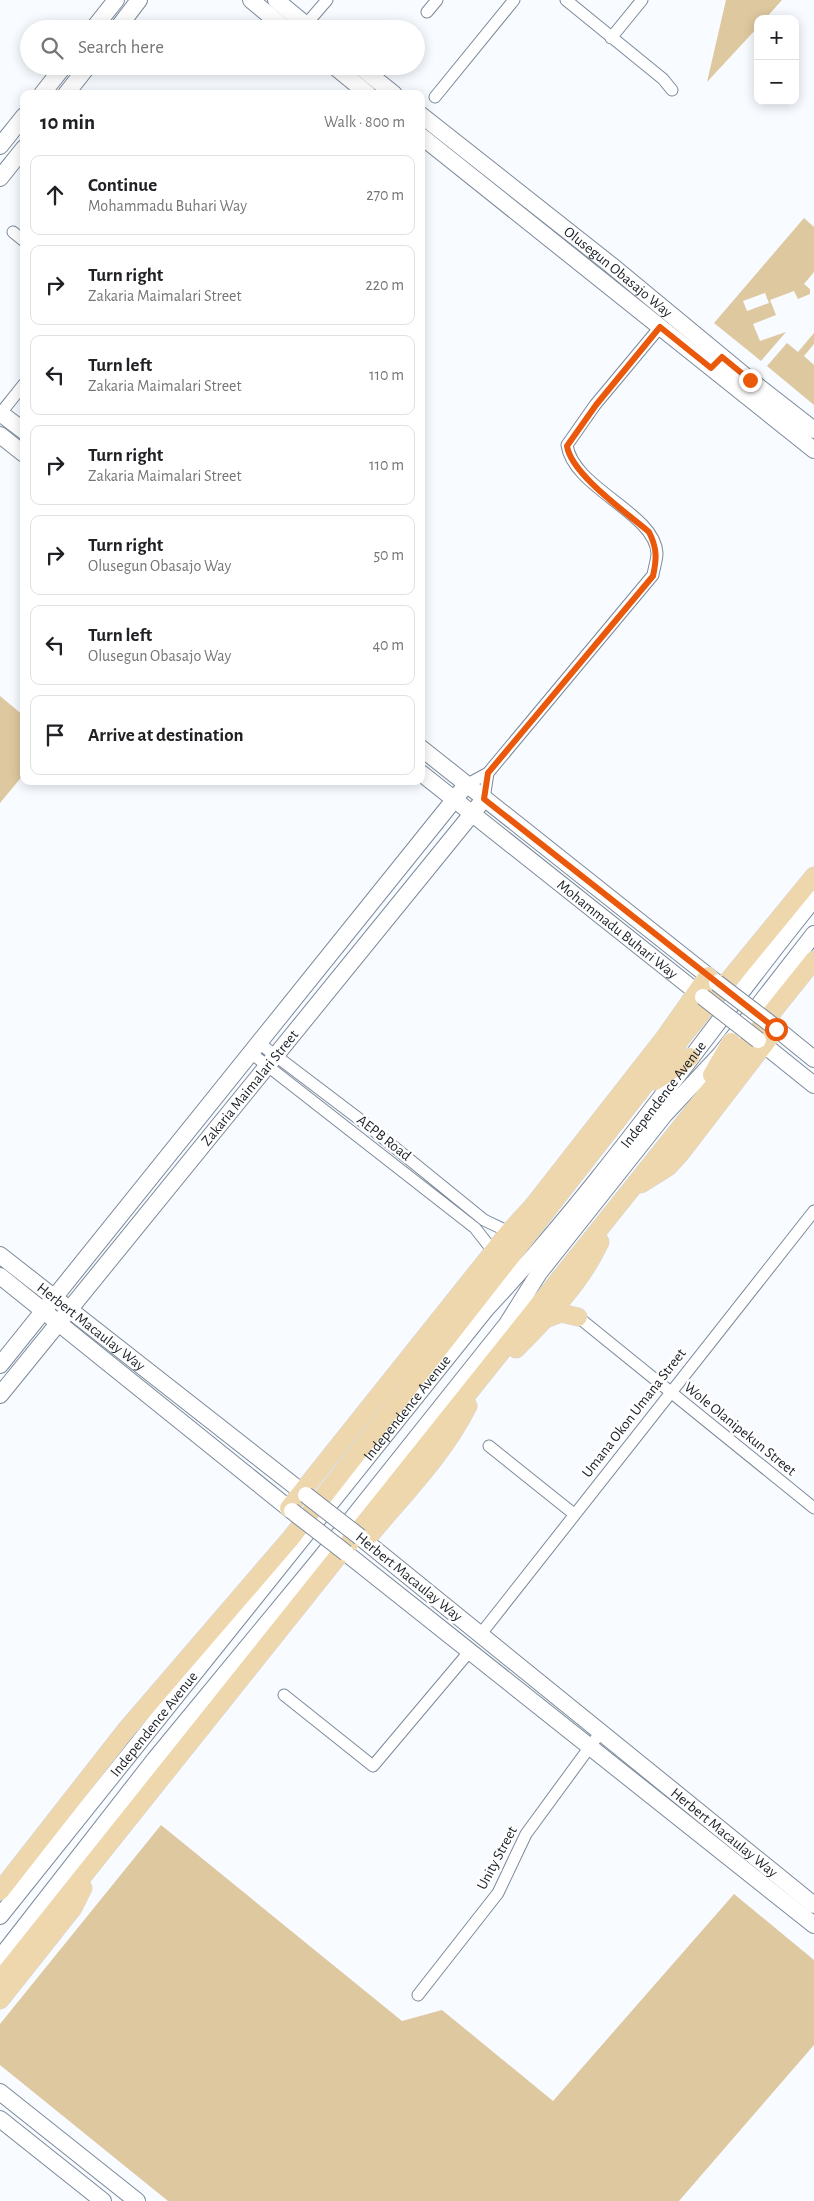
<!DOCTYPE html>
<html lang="en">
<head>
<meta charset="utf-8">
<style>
	body { margin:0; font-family:"Alegreya Sans",sans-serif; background:#f2f2f2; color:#202124 }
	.controls { position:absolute; right:15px; top:15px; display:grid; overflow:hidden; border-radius:10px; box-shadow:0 2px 12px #0003 }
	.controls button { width:45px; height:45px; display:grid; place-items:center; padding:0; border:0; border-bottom:1px solid #e0e0e0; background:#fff; color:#202124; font:25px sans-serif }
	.stop { position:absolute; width:15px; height:15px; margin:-11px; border:4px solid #ea580c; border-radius:50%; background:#fff }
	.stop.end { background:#ea580c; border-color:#fff; box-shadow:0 1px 5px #0008 }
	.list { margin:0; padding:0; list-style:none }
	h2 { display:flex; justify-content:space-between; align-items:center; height:65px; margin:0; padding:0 20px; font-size:21px }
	h2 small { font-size:16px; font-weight:400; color:#757577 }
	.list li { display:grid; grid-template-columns:32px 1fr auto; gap:15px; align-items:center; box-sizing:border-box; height:80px; margin:0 10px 10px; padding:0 10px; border:1px solid #e0e0e0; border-radius:10px }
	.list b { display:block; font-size:19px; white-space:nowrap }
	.list p { margin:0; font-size:16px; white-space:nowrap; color:#757577 }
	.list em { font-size:16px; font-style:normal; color:#757577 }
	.icon { flex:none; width:28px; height:28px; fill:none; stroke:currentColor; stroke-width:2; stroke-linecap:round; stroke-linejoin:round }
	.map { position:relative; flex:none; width:814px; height:2201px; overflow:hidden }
	.search { position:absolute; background:#fff; box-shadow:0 2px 12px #0003; left:20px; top:20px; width:405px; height:55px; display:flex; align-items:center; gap:12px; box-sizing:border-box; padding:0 18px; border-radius:28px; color:#757577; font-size:19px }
	.panel { position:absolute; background:#fff; box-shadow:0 2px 12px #0003; left:20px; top:90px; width:405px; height:695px; border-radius:10px }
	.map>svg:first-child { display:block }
	.green { fill:#dec8a0; fill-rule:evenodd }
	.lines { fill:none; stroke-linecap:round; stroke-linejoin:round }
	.street-casing { stroke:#7c8a9b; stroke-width:13 }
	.secondary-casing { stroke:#7c8a9b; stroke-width:18 }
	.primary-casing { stroke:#d6d7d8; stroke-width:19 }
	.street { stroke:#fff; stroke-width:11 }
	.secondary { stroke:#fff; stroke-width:16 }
	.primary { stroke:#eed7ad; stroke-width:18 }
	.secondary-bridge-casing { stroke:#7c8a9b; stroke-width:18; stroke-linecap:butt }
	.secondary-bridge { stroke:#fff; stroke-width:16 }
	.route { stroke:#ea580c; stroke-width:6 }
	.labels { text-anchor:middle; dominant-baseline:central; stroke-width:5; stroke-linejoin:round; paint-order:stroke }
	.street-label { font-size:15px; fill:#1b2027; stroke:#fff }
</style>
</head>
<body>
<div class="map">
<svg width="814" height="2201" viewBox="0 0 814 2201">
	<rect width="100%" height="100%" fill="#f8fbff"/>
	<path class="green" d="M726,0H782L765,19H758V27L707,82Z
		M804,218L814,227V272L804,284L810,289V294L798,299L794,291L770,300L776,315L753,324L760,341L786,332L761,361L714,323ZM765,293L769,303L747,311L743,301Z
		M814,333V344L804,356L814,365V405L767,366L787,343L798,352Z
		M0,696L24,716V774L0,803Z
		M161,1825L402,2021L442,2010L553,2101L734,1894L814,1960V2045L679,2201H168L0,2065V2024Z"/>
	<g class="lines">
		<defs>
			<path id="street" d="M566,0L663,79L672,90
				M427,12L437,0
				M302,29L327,0
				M611,38L642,0
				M435,97L514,0
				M13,232L24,241
				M0,414L24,384
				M466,785L488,773L653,575C654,568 657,560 657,553C655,513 573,488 567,445L595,405L660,327
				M484,799L488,773
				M259,1043L367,1125L484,1220L509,1232
				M251,1053L475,1228L493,1251
				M578,1317L814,1508
				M489,1446L574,1514
				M480,1635L814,1211
				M284,1695L373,1766L469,1652
				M418,1995L498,1893L526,1834L600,1733"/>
			<g id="secondary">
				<path d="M251,0L286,29"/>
				<path d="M276,0L311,29"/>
				<path d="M93,29L116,0"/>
				<path d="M117,29L139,0"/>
				<path d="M334,66L368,94"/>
				<path d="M359,66L394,94"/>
				<path d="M42,94L64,66"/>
				<path d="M66,94L88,66"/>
				<path id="s1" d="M421,115L611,265L750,380L814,430"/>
				<path d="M421,136L814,450"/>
				<path d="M0,146L24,116"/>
				<path d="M0,178L24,148"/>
				<path d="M0,413L24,431"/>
				<path d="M0,435L24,454"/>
				<path d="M421,748L717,983"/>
				<path id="s2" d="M421,773L703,997"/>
				<path d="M772,1025L814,1059"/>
				<path d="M758,1040L814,1085"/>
				<path id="s3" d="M0,1255L306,1495"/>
				<path d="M0,1276L292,1511"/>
				<path d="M0,1365L466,785"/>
				<path id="s4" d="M0,1395L484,799"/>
				<path id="s5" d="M360,1537L814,1905"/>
				<path d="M346,1553L814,1925"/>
				<path id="s6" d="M0,1916L486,1309C606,1181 704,1035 814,899"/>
				<path d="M0,1958L155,1759L319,1560L507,1324L539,1273L665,1114L720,1055L814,934"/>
				<path d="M0,2092L137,2201"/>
				<path d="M0,2119L103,2201"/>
			</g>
			<path id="primary" d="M712,1075L731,1042
				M655,1081L690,1057
				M641,1184L668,1167L680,1154L776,1029
				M545,1319L561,1313L578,1317
				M516,1349C547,1318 581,1283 600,1242
				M289,1508L509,1232L532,1207L665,1037L708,976
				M371,1534C405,1493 444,1454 468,1406
				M0,1891L125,1731L290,1539L687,1031L814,876
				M0,1980L814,960
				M0,2000L73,1908L83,1888"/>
		</defs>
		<use href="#street" class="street-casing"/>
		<use href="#secondary" class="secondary-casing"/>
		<use href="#primary" class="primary-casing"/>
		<use href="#street" class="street"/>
		<use href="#secondary" class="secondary"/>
		<use href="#primary" class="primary"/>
		<defs>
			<path id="secondary-bridge" d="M717,983L772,1025
				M703,997L758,1040
				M306,1495L360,1537
				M292,1511L346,1553"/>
		</defs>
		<use href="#secondary-bridge" class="secondary-bridge-casing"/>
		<use href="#secondary-bridge" class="secondary-bridge"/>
	</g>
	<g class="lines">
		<path class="route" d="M750,380L722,357L711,368L660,327L596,405L567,446C571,474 627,513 649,532C657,548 657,558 653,576L488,773L484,799L776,1029"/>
	</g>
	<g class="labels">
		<g class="street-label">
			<text stroke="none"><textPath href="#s1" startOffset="252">Olusegun Obasajo Way</textPath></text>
			<text stroke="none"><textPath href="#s2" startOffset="251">Mohammadu Buhari Way</textPath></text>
			<text stroke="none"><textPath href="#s4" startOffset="396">Zakaria Maimalari Street</textPath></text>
			<text stroke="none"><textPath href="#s6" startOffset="1056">Independence Avenue</textPath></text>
			<text transform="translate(384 1138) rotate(38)">AEPB Road</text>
			<text stroke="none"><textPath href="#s3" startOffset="116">Herbert Macaulay Way</textPath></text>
			<text stroke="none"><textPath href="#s6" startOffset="651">Independence Avenue</textPath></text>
			<text transform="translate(634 1413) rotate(-52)">Umana Okon Umana Street</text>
			<text transform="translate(740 1429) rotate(39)">Wole Olanipekun Street</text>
			<text transform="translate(409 1577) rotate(39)">Herbert Macaulay Way</text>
			<text stroke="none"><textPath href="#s6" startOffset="246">Independence Avenue</textPath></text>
			<text stroke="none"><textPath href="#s5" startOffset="469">Herbert Macaulay Way</textPath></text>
			<text transform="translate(497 1858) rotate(-62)">Unity Street</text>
		</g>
	</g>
</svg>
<div class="controls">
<button>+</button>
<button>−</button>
</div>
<div class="stop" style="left:776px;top:1029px"></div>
<div class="stop end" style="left:750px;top:380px"></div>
<div class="search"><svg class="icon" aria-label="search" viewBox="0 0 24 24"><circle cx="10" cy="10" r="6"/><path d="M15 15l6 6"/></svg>Search here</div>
<section class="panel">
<h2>10 min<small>Walk · 800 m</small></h2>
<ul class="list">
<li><svg class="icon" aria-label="ahead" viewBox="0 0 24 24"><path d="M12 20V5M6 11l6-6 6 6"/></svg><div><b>Continue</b><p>Mohammadu Buhari Way</p></div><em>270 m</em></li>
<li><svg class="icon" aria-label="right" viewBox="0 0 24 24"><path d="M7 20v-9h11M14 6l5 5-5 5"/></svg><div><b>Turn right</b><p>Zakaria Maimalari Street</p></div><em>220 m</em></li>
<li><svg class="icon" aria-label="left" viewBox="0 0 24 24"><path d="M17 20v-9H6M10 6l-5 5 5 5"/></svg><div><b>Turn left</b><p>Zakaria Maimalari Street</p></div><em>110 m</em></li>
<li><svg class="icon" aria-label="right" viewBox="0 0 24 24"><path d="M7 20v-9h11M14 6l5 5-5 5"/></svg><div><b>Turn right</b><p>Zakaria Maimalari Street</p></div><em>110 m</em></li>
<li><svg class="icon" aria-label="right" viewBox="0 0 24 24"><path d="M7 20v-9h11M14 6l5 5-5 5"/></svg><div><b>Turn right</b><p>Olusegun Obasajo Way</p></div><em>50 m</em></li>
<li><svg class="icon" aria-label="left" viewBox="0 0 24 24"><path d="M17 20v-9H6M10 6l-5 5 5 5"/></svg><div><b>Turn left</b><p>Olusegun Obasajo Way</p></div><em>40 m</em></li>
<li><svg class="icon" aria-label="arrive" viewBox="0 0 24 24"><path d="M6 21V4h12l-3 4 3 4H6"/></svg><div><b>Arrive at destination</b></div></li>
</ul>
</section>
</div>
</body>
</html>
